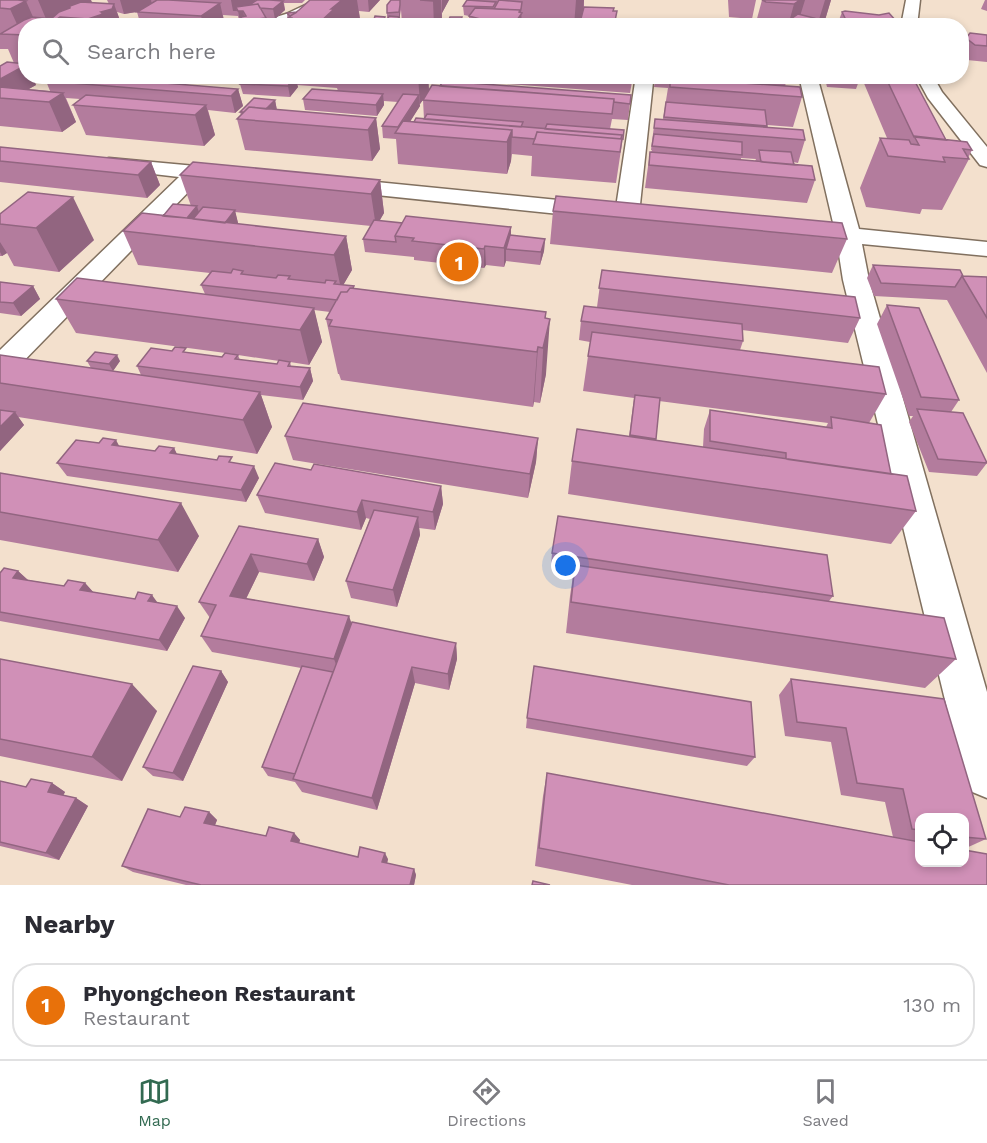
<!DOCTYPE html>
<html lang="en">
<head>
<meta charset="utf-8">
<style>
	body { margin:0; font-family:"Work Sans",sans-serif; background:#f7f7f7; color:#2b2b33 }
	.controls { position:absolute; right:18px; bottom:18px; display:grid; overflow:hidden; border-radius:12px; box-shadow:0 3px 9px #0003 }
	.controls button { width:54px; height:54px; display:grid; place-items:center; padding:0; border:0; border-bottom:2px solid #e1e1e2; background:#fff; color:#2b2b33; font:30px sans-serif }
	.you { position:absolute; left:566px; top:566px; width:21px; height:21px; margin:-15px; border:4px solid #fff; border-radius:50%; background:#1a73e8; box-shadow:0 0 0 9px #1a73e833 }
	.badge { display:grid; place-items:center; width:39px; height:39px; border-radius:50%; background:#326a51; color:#fff; font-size:20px; font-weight:700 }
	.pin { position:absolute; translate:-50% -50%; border:3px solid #fff; box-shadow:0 2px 6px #0006 }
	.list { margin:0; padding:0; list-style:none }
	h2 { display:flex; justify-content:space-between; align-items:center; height:78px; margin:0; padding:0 24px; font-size:26px }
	h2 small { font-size:20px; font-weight:400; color:#7c7c81 }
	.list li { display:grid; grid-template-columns:39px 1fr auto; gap:18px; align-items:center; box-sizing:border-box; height:84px; margin:0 12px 12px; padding:0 12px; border:2px solid #e1e1e2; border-radius:24px }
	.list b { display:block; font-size:22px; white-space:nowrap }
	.list p { margin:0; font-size:20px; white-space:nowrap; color:#7c7c81 }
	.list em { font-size:20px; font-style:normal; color:#7c7c81 }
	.icon { flex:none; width:33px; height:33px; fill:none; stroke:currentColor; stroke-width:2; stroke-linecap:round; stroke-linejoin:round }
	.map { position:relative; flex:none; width:987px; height:885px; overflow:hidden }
	.search { position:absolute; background:#fff; box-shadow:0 3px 9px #0003; left:18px; right:18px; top:18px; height:66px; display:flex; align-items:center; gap:15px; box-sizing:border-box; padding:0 21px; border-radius:24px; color:#7c7c81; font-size:22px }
	.sheet { height:174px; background:#fff }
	nav { display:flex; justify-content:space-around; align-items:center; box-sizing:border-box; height:84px; border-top:2px solid #e1e1e2; background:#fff; font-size:16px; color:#7c7c81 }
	nav a { display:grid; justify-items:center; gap:3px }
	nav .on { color:#326a51 }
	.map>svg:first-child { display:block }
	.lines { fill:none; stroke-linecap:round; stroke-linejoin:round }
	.minor-casing { stroke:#81705f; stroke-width:3 }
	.highway-casing { stroke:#81705f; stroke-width:3 }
	.minor { fill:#fff; fill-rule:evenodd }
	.highway { fill:#fff; fill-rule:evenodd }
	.wall { fill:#b37c9d; fill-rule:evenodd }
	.shaded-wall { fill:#926580 }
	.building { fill:#d090b7; stroke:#926580; stroke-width:1.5 }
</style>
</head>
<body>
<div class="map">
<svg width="987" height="885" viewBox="0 0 987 885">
	<rect width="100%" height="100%" fill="#f3e0cd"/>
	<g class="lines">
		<defs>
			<path id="minor" d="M316,0H334L296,20L279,26H254L256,23L286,14Z
				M799,76H817L859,229L987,242V256L862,244L869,280L987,692V798L970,791L963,774L843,280L837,242L794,236L790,231L794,226L802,224L834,227Z
				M644,77L650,78L653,82L639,214L635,219L627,221L619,219L615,214L635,82L638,78Z
				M109,158L228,169L236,170L239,175L236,180L228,181L201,179L11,374L0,377V350L179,177L102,168L98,164L102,160Z
				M336,178L598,204L606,206L610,211L606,216L598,218L328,190L325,185L328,180Z"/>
			<path id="highway" d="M906,0H920L917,26H901Z
				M916,76H933L942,92L987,147V167L980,165L928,98Z"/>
		</defs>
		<use href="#minor" class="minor-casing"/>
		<use href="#highway" class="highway-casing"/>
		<use href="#minor" class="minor"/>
		<use href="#highway" class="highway"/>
	</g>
	<path class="wall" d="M0,0H91L92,3L109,4L107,0H256L248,6L257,0H305L302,3H284L285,10L275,19L266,18L267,26H240L238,16L223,15L225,26H141L137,12L124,14L117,12L122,26H26V76H79L238,89L243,106L235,113L208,110L215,135L204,146L86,135L73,105L80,99L66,98L76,122L62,132L0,126V66L14,63L8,49H0ZM33,79L47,80L46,81L50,91L28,89L36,85Z
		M310,0H380L369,12L359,11L361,26H288L287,13L297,12Z
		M391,0H449L442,13V21L440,26H420L402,23L401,10L398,26H387V21L389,18H387V13Z
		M467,0H584V8L613,11L615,26H466V23L469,18V16L464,15L463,6Z
		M728,0H756L752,19L729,17Z
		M762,0H831L825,20L818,26H755Z
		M985,0H987V11L981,9Z
		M842,12L896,21L895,26H830L832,20H839Z
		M462,22L461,26H448L447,24Z
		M987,35V62L967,60L962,55V49L966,38Z
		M184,76H434L433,78H428L429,90L631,95L628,120L612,119L610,129L624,130L616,183L531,176L532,156L512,154L511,161L507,174L398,164L396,139L383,138L382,126L398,102L384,101V105L377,116L305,110L303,99L338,91L337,88L297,85L298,87L290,97L243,94L240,84L241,82ZM423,100L424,119L414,122L410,121L420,106L419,104H420Z
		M453,76H633L630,93L453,80Z
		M656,76H788L785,86L802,97L793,127L767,125V127L805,140L798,163L793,162L794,165L815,180L807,203L645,188L650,152H651L652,150H651L652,141L655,119H663L668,88L654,87ZM741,158L756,159L755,161L741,160Z
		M825,76H859L860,78L856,89L827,87L825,79Z
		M865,76H912L946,140L972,150L968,158L969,159L942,210L922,209L920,214L866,207L860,188L880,138H887L863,81Z
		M275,100L277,110L376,118L380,149L372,161L245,150L237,119L241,115L240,112Z
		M0,147L151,162L160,185L147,198L0,182Z
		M180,175L380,180L384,213L379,221L545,239L544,251L540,265L506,261L504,267L486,265L484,268L414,260V257L365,252L363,239L371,226L235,212L238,223V224L346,236L352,270L343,285L354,288L546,318V374L540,403L534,402L533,407L341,380L339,374H338L326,319L330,312L314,310L322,342L309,365L290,362L291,366L310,368L313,381L303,400L261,395L272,427L257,454L18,417L24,425L0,451V355L91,368L87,361H120L113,371L141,375L137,366L188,353L222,357L233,354L76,333L56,299L205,294L201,285L210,273L138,265L123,231L191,206ZM238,355L279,361L277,364L240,360Z
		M553,211L847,239L832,273L550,244Z
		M0,213L94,240L59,272L14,266L7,253L2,256H0Z
		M873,265L963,276L987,277V373L947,300L874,296L867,278Z
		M602,270L860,318L848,343L742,330L743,341L740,350L886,394L869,423L891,474L916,511L891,544L568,494L572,461L629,437L634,398L583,391L590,342L579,340L581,321L597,307ZM659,401L828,423L826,427L710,410L704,429L703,447L656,440Z
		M0,282L33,286L40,299L21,316L0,313Z
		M887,305L959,400L951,412L987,463L977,476L929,472L909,422L913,416H909L877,324Z
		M285,436L538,438L536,462L528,498L293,460Z
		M119,446L155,451L174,448L177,454L234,463L259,478L246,502L67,476L57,463Z
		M311,470L441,486L443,504L435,530L419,528L420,535L397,607L351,598L346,581L370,519L366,518L361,530L265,513L257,495Z
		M0,473L199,536L178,572L0,540Z
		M239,526L318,539L324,557L314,581L259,572L246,599L352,624L456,643L457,659L449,690L415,683L377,810L302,792L295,782L268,776L262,767L301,668L212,652L201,636L210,618L199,602Z
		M552,553L833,596L829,601L956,659L925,688L566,633L570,596L574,569L551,566Z
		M18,571L28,580L64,586L85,583L93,592L158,603L185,618L167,651L0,621V573Z
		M0,659L157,711L122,781L0,756Z
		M221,671L228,682L183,781L153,776L143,767Z
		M791,679L944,699L986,839L964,849V818H920V862H964V850L987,854V885H632L535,866L543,796L547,773L893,837L885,802L841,795L831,742L785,736L779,695Z
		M527,718L755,757L747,766L526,728Z
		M0,781L26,787L52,783L65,792L63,795L76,798L88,806L59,860L0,846Z
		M209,812L217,820L215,825L266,836L294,833L300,840L299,843L358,857L388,859L387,863L414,869L416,875L414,885H186L133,872L122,866L180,817Z"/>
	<path class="shaded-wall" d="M38,0H91L95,11L60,17L63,24L66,20L69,26H49Z
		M120,0H151L153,9L124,14Z
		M231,0H256L241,11H243L245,20L266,18L267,26H244L241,17L243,26H241L238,11L236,7L237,11H233Z
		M342,0H357L361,26H320L319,23L331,9Z
		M368,0H380L369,12Z
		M438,0H441L442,21L440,26H434L433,1Z
		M442,0H449L442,13Z
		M576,0H584L582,26H574Z
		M799,0H805L797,26H788L794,4Z
		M825,0H831L825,20L817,26Z
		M26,1L37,26L22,35L10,9Z
		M283,1L285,10L275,19L273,9Z
		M220,3L225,26H204L201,16Z
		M114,4L122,26H91L88,19Z
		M400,5V22L398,26H397V21L399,17V12Z
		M521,9L522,26H517V20Z
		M814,18L811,26H802Z
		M26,65V76H32L36,85L12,99L0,98V79Z
		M295,76L298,87L290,97L288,86Z
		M418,76H428L429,91L420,104Z
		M238,89L243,106L235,113L231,96Z
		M63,93L76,122L62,132L49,102Z
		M383,94L384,105L377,116L376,105Z
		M419,95L420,106L403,133L399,127Z
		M275,100L277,111L261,114Z
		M206,105L215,135L204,146L195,115Z
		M376,118L380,149L372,161L368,130Z
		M512,130L511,161L507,174V142Z
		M151,162L160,185L147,198L138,175Z
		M380,180L384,213L376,227L371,194Z
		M73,197L94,240L59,272L36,228Z
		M197,206L201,219L176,231Z
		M235,210L238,223L227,237L223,225Z
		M511,227V245L506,249V261L504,267V248Z
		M346,236L352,270L341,289L334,255Z
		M545,239L544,251L540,265L541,252Z
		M0,242L7,253L2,256L0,252Z
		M485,246L486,265L484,268V249Z
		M33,286L40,299L21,316L13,303Z
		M314,308L322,342L309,365L300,330Z
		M546,312L544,345L550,319L546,374L540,403L545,318Z
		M538,347L534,402L533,407L537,352Z
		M117,355L120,361L113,371L109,364Z
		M310,368L313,381L303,400L300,387Z
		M260,392L272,427L257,454L243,420Z
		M15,412L24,425L0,451V427Z
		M538,438L536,462L528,498L530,474Z
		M116,440L123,453L112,445Z
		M174,448L180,461L170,453Z
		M254,466L259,478L246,502L241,490Z
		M441,486L443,504L435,530L433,512Z
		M362,500L366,518L361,530L357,512Z
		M181,503L199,536L178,572L158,540Z
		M418,517L420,535L397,607L393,590Z
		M318,539L324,557L314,581L307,564Z
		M251,554L259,572L239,613L230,596Z
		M18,571L30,582L13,578Z
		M85,583L95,594L80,590Z
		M152,595L160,606L148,601Z
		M177,606L185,618L167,651L159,640Z
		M349,616L355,633L340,675L334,659Z
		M456,643L457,659L449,690L448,674Z
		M412,667L415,683L377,810L372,798Z
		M221,671L228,682L183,781L173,773Z
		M132,684L157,711L122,781L92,757Z
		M52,783L65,792L61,800L48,792Z
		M76,798L88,806L59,860L46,853Z
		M209,812L217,820L213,830L204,823Z
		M294,833L300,840L297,849L291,841Z
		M385,853L388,859L386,868L382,862Z
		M414,869L416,875L414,885H410Z"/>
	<path class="building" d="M0,0H18L26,1L10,9L0,8Z
		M157,0H169L220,3L201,16L137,12Z
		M257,0H270L283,1L273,9L260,8L258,4L249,5Z
		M310,0H342L331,9H334L319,23L287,21L291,18H288L299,10Z
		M391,0H400V5L399,12L387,13V5Z
		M420,0H438V1H433Z
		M467,0L496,2L493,7L463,6Z
		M499,0L522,2L521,9L520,12V10L494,9Z
		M762,0H800L794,4L766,2Z
		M81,2L114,4L112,9L101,12L103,13L100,15L88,19L60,17L57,19L66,20L63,24L60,26H26V35L0,34L24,20L32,17L51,19L59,12L70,8V6Z
		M258,4L266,18L243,21L241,17L246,16L243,11H238L236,7Z
		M584,7L614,8L613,11H617L614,26H579Z
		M475,8L520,10L519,12L522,13L517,20L480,19L469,16Z
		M845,11L879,15L889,13L896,21L881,20L884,26H836L832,20H846L842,12Z
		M297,12L290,16L287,13Z
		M798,14L814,18L802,26H781Z
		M375,16L385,17L382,26H372Z
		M389,16L399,17L397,21H387Z
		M450,17H462L460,24H447Z
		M408,23H416L415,26H407Z
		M389,24H398V26H388Z
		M427,24H438V26H427Z
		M970,33L987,35V46L975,45L966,38Z
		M7,62L26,64V65L0,79V66Z
		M53,76H79L238,89L231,96L46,81Z
		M246,76H295L288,86L240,84Z
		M836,76H859L860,78Z
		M885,76H912L946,140L914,137Z
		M670,78L800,87L802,97L670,87Z
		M443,81L631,95L630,104L614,102V99L440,86Z
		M432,85L614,99L612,114L423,100Z
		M0,87L63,93L49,102L0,98Z
		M312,89L383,94L376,105L303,99Z
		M403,94L419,95L398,127L382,126Z
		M86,95L206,105L195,115L73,105Z
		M254,98L275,100L266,109L249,107L244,112H240Z
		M666,102L765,110L767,126L664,117Z
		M249,107L376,118L368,130L237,119Z
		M427,114L523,122L521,127L424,119Z
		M416,118L622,135L621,139L537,132L535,139L512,137V130L414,122Z
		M655,119L803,130L805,140L654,128Z
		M403,121L512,130L507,142L395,133Z
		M547,124L624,130L623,139L621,138L622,135L545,129Z
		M537,132L622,139L620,152L533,144Z
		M654,134L742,142V155L652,146Z
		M914,136L967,142L972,150L963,149L969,159L943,157L945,162L888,156L880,138L909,140L911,144L919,145Z
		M0,147L151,162L138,175L0,161Z
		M759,150L791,152L794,165L761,162Z
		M650,152L812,166L815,180L649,165Z
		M193,162L380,180L371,194L180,175Z
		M28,192L73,197L36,228L0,224V214Z
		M556,196L842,223L847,239L553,211Z
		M173,204L197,206L187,218L163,216Z
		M203,207L235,210L225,223L193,219Z
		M142,213L346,236L334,255L123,231Z
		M406,216L511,227L504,248L485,246L484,249L412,241L414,238L395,236Z
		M374,220L402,223L395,236L396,242L363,239Z
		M510,235L545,239L541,252L506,249Z
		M873,265L960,270L963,276H962L955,287L881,283Z
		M233,269L243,271L241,274L276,278L278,275L290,276L288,279L325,283L326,280L336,281L334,284L354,286L353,288H350L347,292H341L337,300L201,285L212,271L231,273Z
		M602,270L855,297L860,318L599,288Z
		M962,276L987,277V318Z
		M77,278L314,308L300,330L56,299Z
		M0,282L33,286L13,303L0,302Z
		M350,288L546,312L545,318L550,319L543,348L538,347L537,352L329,326L332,320L326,319L341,292H347Z
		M887,305L919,308L959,400L921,397Z
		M584,306L742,324L743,341L581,321Z
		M592,332L879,367L886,394L588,356Z
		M175,347L186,348L183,352L222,357L225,353L238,355L235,359L277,364L279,360L290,362L288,366L310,368L300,387L137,366L151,348L172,351Z
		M95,352L117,355L109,364L87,361Z
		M0,355L260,392L243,420L0,383Z
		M635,395L660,398L656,439L630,435Z
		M303,403L538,438L530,474L285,436Z
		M917,409L963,413L987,463L938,459Z
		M0,410L15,412L0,427Z
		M710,410L832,428L831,417L881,425L891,474L786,459V453L710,441Z
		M577,429L907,476L916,511L572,461Z
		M103,438L116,440L112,445L155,451L159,446L174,448L170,453L217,460L219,456L232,457L229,462L254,466L241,490L57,463L76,440L99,443Z
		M275,463L311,470L314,464L441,486L433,512L362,500L357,512L257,495Z
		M0,473L181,503L158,540L0,512Z
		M374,510L418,517L393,590L346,581Z
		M558,516L827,555L833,596L552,553Z
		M239,526L318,539L307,564L251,554L230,596L349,616L334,659L201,636L216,605L199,602Z
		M575,565L944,618L956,659L571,602Z
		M4,568L18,571L13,578L64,586L68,580L85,583L80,590L135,599L138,592L152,595L148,601L177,606L159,640L0,612V573Z
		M352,622L456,643L448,674L412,667L372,798L293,779Z
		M0,659L132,684L92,757L0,739Z
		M193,666L221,671L173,773L143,767Z
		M302,666L333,672L295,774L262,767Z
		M534,666L751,702L755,757L527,718Z
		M791,679L944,699L986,839L964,837V818H920V830L912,829L903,789L857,783L846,728L797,722Z
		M547,773L920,842V862H964V850L987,854V885H729L539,848Z
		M31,779L52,783L48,792L76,798L46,853L0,842V781L26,787Z
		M185,807L209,812L204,823L266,836L269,827L294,833L291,841L358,857L360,847L385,853L382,862L414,869L410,885H201L122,866L148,809L180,817Z
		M533,881L550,885H532Z"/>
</svg>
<div class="controls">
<button><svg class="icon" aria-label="locate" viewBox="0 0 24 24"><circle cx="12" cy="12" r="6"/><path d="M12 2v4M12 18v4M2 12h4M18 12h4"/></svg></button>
</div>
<div class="you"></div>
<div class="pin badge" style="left:459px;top:262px;background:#e8710a">1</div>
<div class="search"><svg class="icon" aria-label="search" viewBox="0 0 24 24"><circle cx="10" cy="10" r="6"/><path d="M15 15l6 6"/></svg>Search here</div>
</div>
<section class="sheet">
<h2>Nearby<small></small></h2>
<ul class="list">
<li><span class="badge" style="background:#e8710a">1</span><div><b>Phyongcheon Restaurant</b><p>Restaurant</p></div><em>130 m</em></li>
</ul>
</section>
<nav>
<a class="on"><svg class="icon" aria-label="map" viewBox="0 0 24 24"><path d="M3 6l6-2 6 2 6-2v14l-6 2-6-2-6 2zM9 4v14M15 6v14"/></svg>Map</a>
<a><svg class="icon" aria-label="directions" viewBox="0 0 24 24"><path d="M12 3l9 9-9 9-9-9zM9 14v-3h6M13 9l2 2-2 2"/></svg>Directions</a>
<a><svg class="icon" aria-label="saved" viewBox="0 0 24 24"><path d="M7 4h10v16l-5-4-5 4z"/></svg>Saved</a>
</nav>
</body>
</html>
